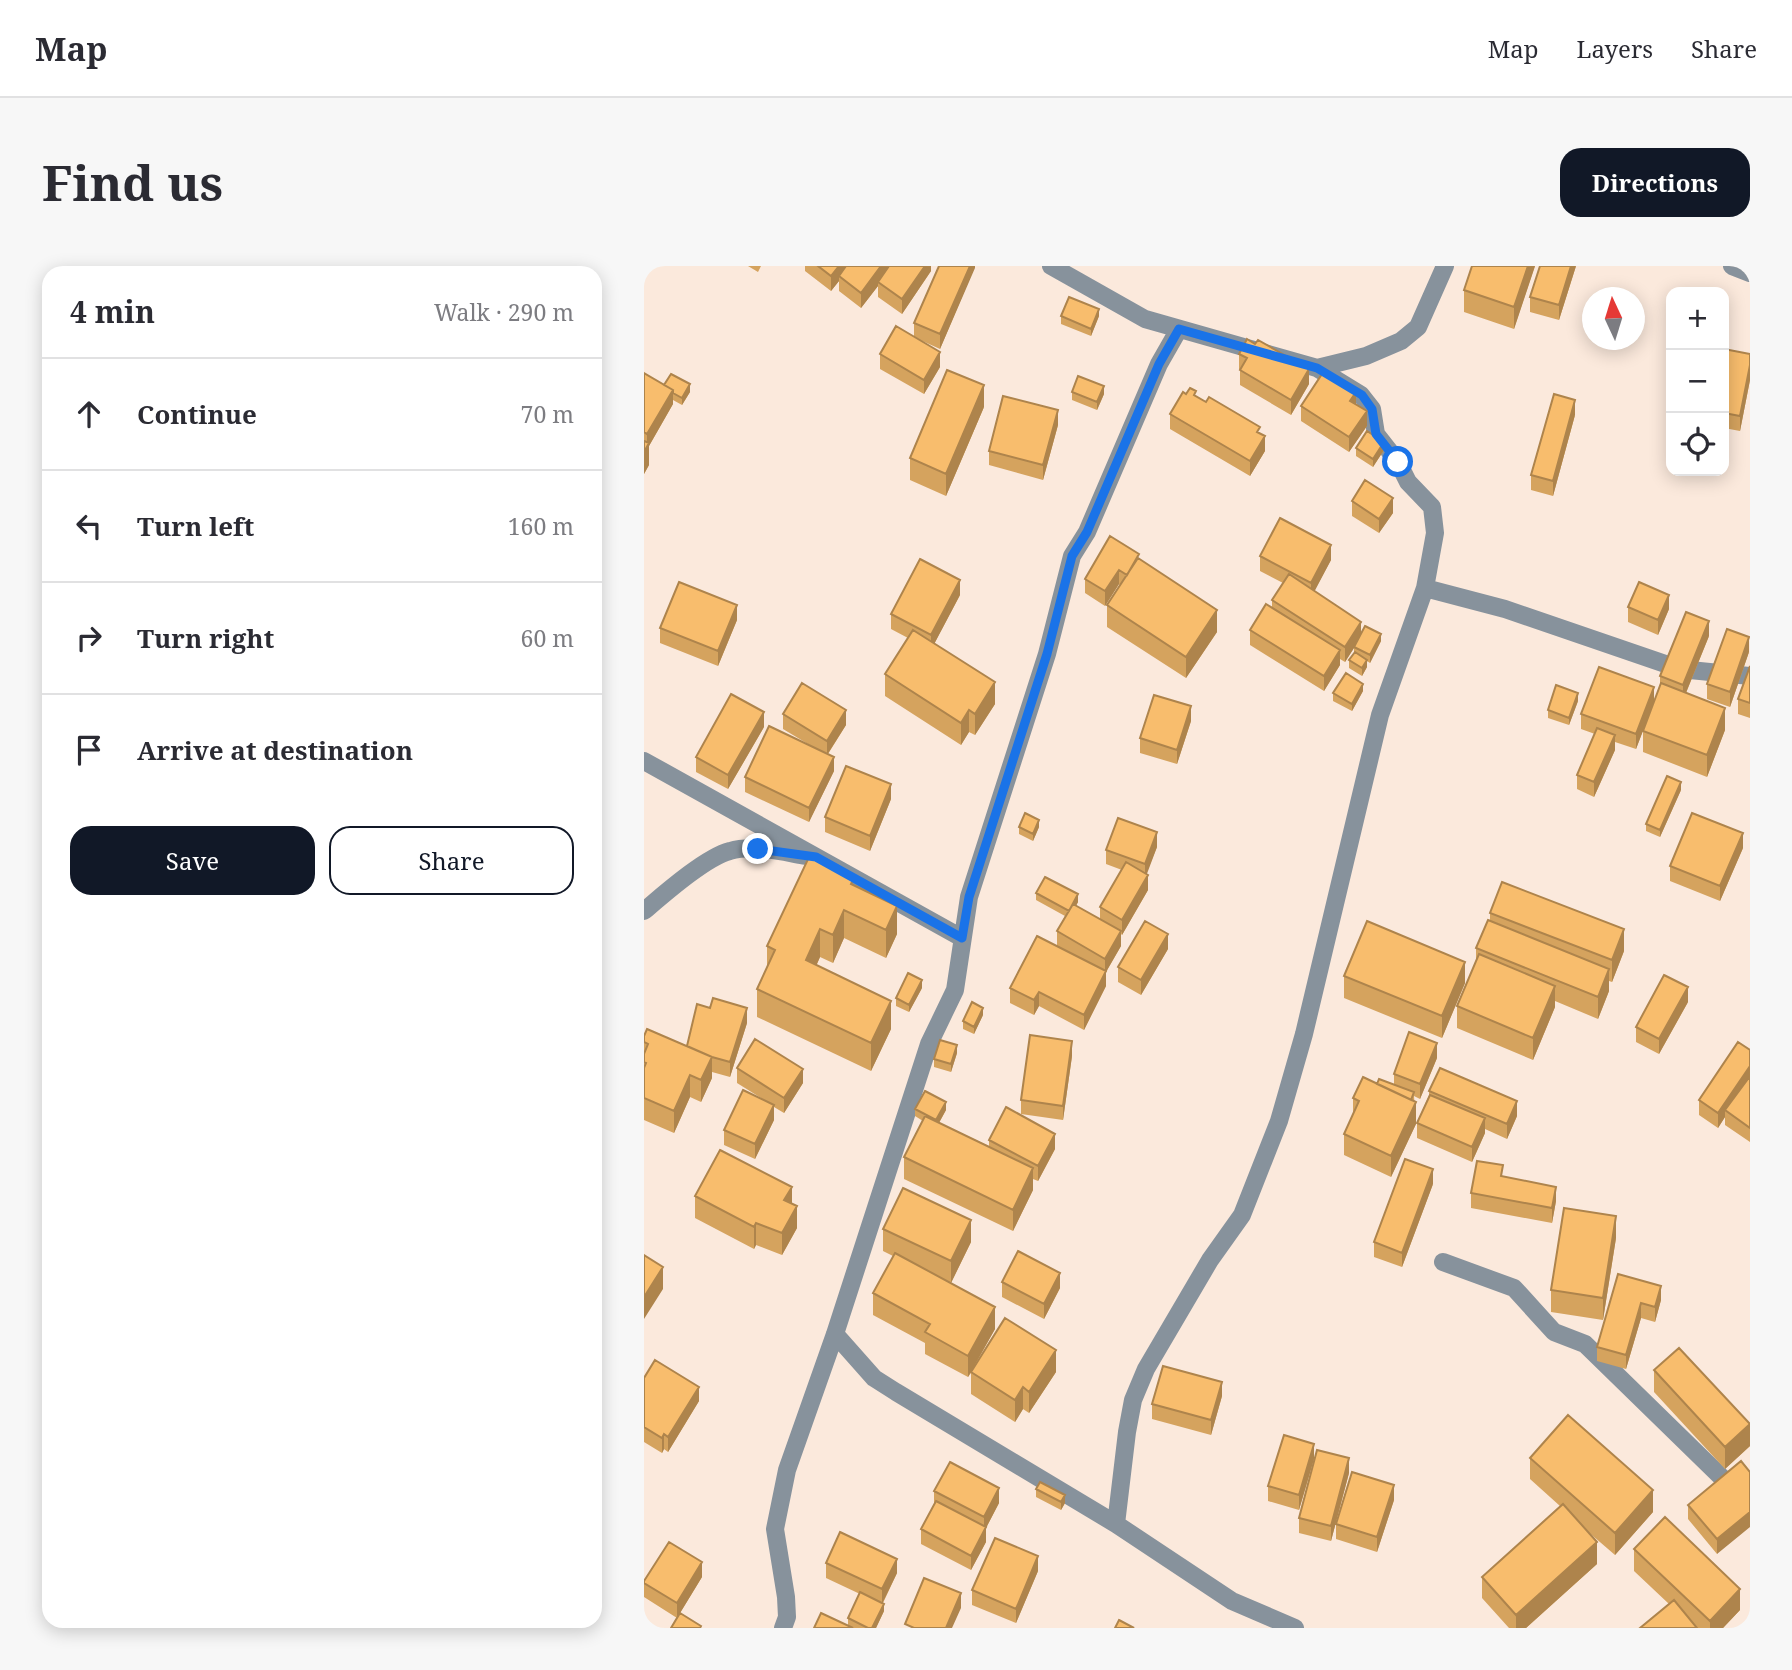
<!DOCTYPE html>
<html lang="en">
<head>
<meta charset="utf-8">
<style>
	body { margin:0; font-family:"Noto Serif",serif; background:#f7f7f7; color:#2b2b33 }
	.controls { position:absolute; right:21px; top:21px; display:grid; overflow:hidden; border-radius:14px; box-shadow:0 4px 18px #0003 }
	.controls button { width:63px; height:63px; display:grid; place-items:center; padding:0; border:0; border-bottom:2px solid #e1e1e2; background:#fff; color:#2b2b33; font:35px sans-serif }
	.compass { position:absolute; left:938px; top:21px; width:63px; height:63px; border-radius:50%; background:#fff; box-shadow:0 4px 18px #0003; rotate:356deg }
	.stop { position:absolute; width:21px; height:21px; margin:-16px; border:5px solid #1a73e8; border-radius:50%; background:#fff }
	.stop.end { background:#1a73e8; border-color:#fff; box-shadow:0 2px 7px #0008 }
	.list { margin:0; padding:0; list-style:none }
	h2 { display:flex; justify-content:space-between; align-items:center; height:91px; margin:0; padding:0 28px; font-size:30px }
	h2 small { font-size:23px; font-weight:400; color:#7c7c81 }
	.list li { display:grid; grid-template-columns:46px 1fr auto; gap:21px; align-items:center; box-sizing:border-box; height:112px; padding:0 28px; border-top:2px solid #e1e1e2 }
	.list b { display:block; font-size:26px; white-space:nowrap }
	.list em { font-size:23px; font-style:normal; color:#7c7c81 }
	.actions { display:flex; gap:14px; padding:21px 28px }
	.actions a { flex:1; padding:16px 0; border:2px solid #111827; border-radius:21px; text-align:center; font-size:24px; color:#111827 }
	.actions .main { background:#111827; color:#fff }
	.icon { flex:none; width:38px; height:38px; fill:none; stroke:currentColor; stroke-width:2; stroke-linecap:round; stroke-linejoin:round }
	.map { position:relative; flex:none; width:1106px; height:1362px; overflow:hidden; border-radius:21px }
	header { display:flex; align-items:center; gap:42px; box-sizing:border-box; height:98px; padding:0 35px; background:#fff; border-bottom:2px solid #e1e1e2 }
	header strong { font-size:33px }
	nav { display:flex; gap:38px; margin-inline-start:auto; font-size:24px }
	.intro { display:flex; align-items:center; justify-content:space-between; box-sizing:border-box; height:168px; padding:0 42px }
	h1 { margin:0; font-size:49px }
	.button { padding:18px 32px; border-radius:21px; background:#111827; color:#fff; font-size:24px; font-weight:700 }
	main { display:flex; gap:42px; padding:0 42px }
	aside { flex:1; background:#fff; border-radius:21px; box-shadow:0 4px 18px #0003 }
	.map>svg:first-child { display:block }
	.lines { fill:none; stroke-linecap:round; stroke-linejoin:round }
	.minor { stroke:#87929c; stroke-width:18 }
	.wall { fill:#d5a35e }
	.shaded-wall { fill:#ae844c }
	.building { fill:#f8bd6d; stroke:#ae844c; stroke-width:2 }
	.route { stroke:#1a73e8; stroke-width:9 }
</style>
</head>
<body>
<header>
<strong>Map</strong>
<nav><a>Map</a><a>Layers</a><a>Share</a></nav>
</header>
<div class="intro"><h1>Find us</h1><a class="button">Directions</a></div>
<main>
<aside>
<h2>4 min<small>Walk · 290 m</small></h2>
<ul class="list">
<li><svg class="icon" aria-label="ahead" viewBox="0 0 24 24"><path d="M12 20V5M6 11l6-6 6 6"/></svg><div><b>Continue</b></div><em>70 m</em></li>
<li><svg class="icon" aria-label="left" viewBox="0 0 24 24"><path d="M17 20v-9H6M10 6l-5 5 5 5"/></svg><div><b>Turn left</b></div><em>160 m</em></li>
<li><svg class="icon" aria-label="right" viewBox="0 0 24 24"><path d="M7 20v-9h11M14 6l5 5-5 5"/></svg><div><b>Turn right</b></div><em>60 m</em></li>
<li><svg class="icon" aria-label="arrive" viewBox="0 0 24 24"><path d="M6 21V4h12l-3 4 3 4H6"/></svg><div><b>Arrive at destination</b></div></li>
</ul>
<div class="actions"><a class="main">Save</a><a>Share</a></div>
</aside>
<div class="map">
<svg width="1106" height="1362" viewBox="0 0 1106 1362">
	<rect width="100%" height="100%" fill="#fbe9dc"/>
	<g class="lines">
		<path class="minor" d="M407,0L501,53L673,102L722,90L757,75L774,61L801,0
			M1088,0L1106,7
			M781,322L861,343L1036,403L1106,410
			M0,495L318,672
			M0,645C20,628 62,591 86,585C109,578 139,586 162,590
			M799,996L870,1022L910,1066L941,1078L1106,1239
			M191,1068L230,1112L252,1126L472,1258L588,1335L651,1362
			M472,1258L483,1166L489,1134L502,1103L566,994L598,949L635,855L660,768L736,449L781,322L791,267L788,241L764,216L754,196L732,168L728,143L717,129L673,102
			M139,1362L143,1351L142,1331L131,1263L143,1204L191,1068L285,778L311,724L325,631L403,388L428,290L443,266L515,98L535,63"/>
	</g>
	<path class="wall" d="M104,0H117L114,6Z
		M161,0H287V5L258,48L234,31V20L217,42L195,25V15L187,25L161,5Z
		M331,0L296,83L274,73L296,101L280,128L236,103V88L270,71V57Z
		M891,0L870,63L820,46V24Z
		M932,0L915,54L886,46V31Z
		M417,50H455L447,70L417,58Z
		M1080,83L1106,88V114L1096,165L1080,162Z
		M595,88L665,118L647,149L596,119V104L595,103Z
		M0,107L20,119L46,126L38,139L29,134V138L5,180V199L0,208Z
		M428,126L460,128L453,144L428,134Z
		M542,128L552,130L616,167L621,185L606,210L526,163V148Z
		M712,138L723,160L705,186L657,155V140Z
		M340,141L302,230L266,214V192Z
		M931,149L909,230L887,224V209Z
		M414,159L399,214L345,199V185Z
		M712,182L740,184L729,201L712,190Z
		M708,235L749,247L735,267L708,250Z
		M616,290L687,294L670,325L717,366L737,375L726,397L723,395V401L718,410L705,402V394L710,387V382L701,396L696,393V399L680,425L606,379V364L628,341V334L639,317L616,305Z
		M495,292L573,366L542,412L463,361V339L476,319L475,318L461,340L441,327V313Z
		M316,329L290,378L351,438L331,469L325,466L317,479L241,430V408L264,372L247,363V348Z
		M984,341L1025,343L1014,369L984,356Z
		M93,354L74,400L16,377V362Z
		M1065,370L1042,427L1081,464L1063,511L999,486V465L1016,421V410Z
		M1105,386L1086,441L1063,433V418Z
		M1106,400V452L1094,448V433Z
		M719,425L708,445L689,435V427Z
		M934,435L925,459L904,452V444Z
		M1010,436L992,483L971,476V484L950,531L933,523V509L951,468L937,463V448Z
		M139,448L202,459L184,488L190,505L165,556L101,526V511L169,481L139,463Z
		M547,455L533,498L496,487V472Z
		M120,461L84,523L52,506V491Z
		M1037,524L1016,571L1002,565V558Z
		M247,533L226,585L181,566V551Z
		M375,561H395L389,575L375,568Z
		M513,581L502,608L504,624L478,669L477,668V680L462,706V720L440,764L395,740L390,749L366,737V722L413,680V665L421,650L392,634V627L434,636L432,640L456,654V641L478,604L462,598V584Z
		M1099,582L1076,635L1026,615V600Z
		M210,620L253,668L242,692L200,672L189,697L176,691L172,700L247,763L227,805L113,751V723L123,701V680Z
		M846,647L980,685L968,716L965,715V725L954,753L911,735V741L889,794L813,762V740L832,696V682L846,655Z
		M524,683L497,729L474,716V701Z
		M700,710L821,717L798,772L700,732Z
		M278,722L265,746L252,740V732Z
		M1044,736L1015,788L992,776V761Z
		M339,749L330,768L319,763V755Z
		M103,757L86,811L68,806V812L57,836L46,831L30,867L0,854V770L43,780Z
		M1106,784V876L1081,859V851L1074,862L1055,849V834Z
		M313,787L307,806L290,801V793Z
		M428,790L419,854L377,848V834Z
		M793,792L776,833L770,830L772,858L747,911L700,889V868L709,848V832L733,818H750V808Z
		M93,802L159,817L140,847L130,841V854L111,893L80,879V864L117,832L93,817Z
		M785,825L873,850L863,873L841,863V867L828,896L773,872V857L785,829Z
		M271,843L302,844L295,857L345,880V874L411,883L394,915L389,913V924L369,965L260,913V891L279,855L271,850Z
		M859,911L912,935L908,957L827,942V927Z
		M789,918L758,1001L730,991V976Z
		M51,930L148,938L153,962L138,989L112,979L110,983L51,952Z
		M239,963L327,976L307,1017L351,1063L328,1104L412,1106L385,1147L379,1143L371,1156L327,1128V1107L324,1111L281,1088V1077L229,1049V1027L249,990L239,985Z
		M972,972L959,1054L907,1046V1024Z
		M974,1008L1017,1034L1011,1056L997,1052L982,1103L953,1095V1081Z
		M358,1016L416,1022L400,1053L358,1031Z
		M1010,1104L1106,1180L1081,1203L1010,1126Z
		M0,1112L55,1135L24,1186L20,1183L18,1187L0,1176Z
		M578,1130L567,1169L508,1153V1138Z
		M886,1192L1009,1246L971,1289L942,1264L953,1298L882,1362H865L838,1332V1311L916,1240L886,1213Z
		M670,1193L655,1244L624,1235V1220Z
		M1106,1206L1073,1288L1044,1253V1239Z
		M705,1207L687,1275L655,1267V1252Z
		M392,1223L421,1237L417,1244L392,1231Z
		M290,1225L355,1237L342,1262V1276L327,1304L277,1278V1263L290,1238Z
		M750,1234L733,1286L692,1273V1258Z
		M990,1283L1096,1344L1079,1362H996L1025,1338L990,1305Z
		M182,1297L253,1307L239,1337L240,1345L232,1362H209L204,1359V1352L216,1328L182,1312Z
		M394,1305L372,1357L328,1339V1324Z
		M58,1311L33,1352L0,1331V1315Z"/>
	<path class="shaded-wall" d="M195,0H206L195,10V15L187,25V10Z
		M237,0H249L234,16V20L217,42V27Z
		M281,0H287V5L258,48V33Z
		M326,0H331V2L296,83V68Z
		M884,0H891L870,63V41Z
		M927,0H932L915,54V39Z
		M455,43V50L447,70V63Z
		M296,86V101L280,128V114Z
		M1106,99V114L1096,165V150Z
		M665,103V118L647,149V134Z
		M46,118V126L38,139V132Z
		M340,119V141L302,230V208Z
		M460,120V128L453,144V136Z
		M29,124V138L5,180V199L0,208V186L3,181V168Z
		M712,126V141L706,135Z
		M931,134V149L909,230V215Z
		M414,144V159L399,214V199Z
		M723,145V160L705,186V171Z
		M621,170V185L606,210V195Z
		M740,176V184L729,201V193Z
		M749,232V247L735,267V253Z
		M687,279V294L667,332V317Z
		M475,304V318L461,340V325Z
		M316,314V329L287,384V369Z
		M1025,329V343L1014,369V354Z
		M93,339V354L74,400V385Z
		M573,344V366L542,412V391Z
		M1065,355V370L1039,434V419Z
		M717,356V371L701,396V381Z
		M737,368V375L726,397V389Z
		M1105,371V386L1086,441V426Z
		M696,384V399L680,425V410Z
		M723,394V401L718,410V402Z
		M351,416V438L331,469V448Z
		M719,418V425L708,445V438Z
		M1010,421V436L992,483V468Z
		M934,427V435L925,459V452Z
		M547,440V455L533,498V484Z
		M1081,442V464L1063,511V489Z
		M202,444V459L183,489V475Z
		M325,444V466L317,479V457Z
		M120,446V461L84,523V509Z
		M971,469V484L950,531V516Z
		M190,491V505L165,556V542Z
		M1037,516V524L1016,571V564Z
		M247,518V533L226,585V570Z
		M395,554V561L389,575V568Z
		M513,566V581L501,613V598Z
		M1099,567V582L1076,635V620Z
		M504,609V624L478,669V654Z
		M434,628V636L425,652V645Z
		M253,640V668L242,692V664Z
		M200,644V672L189,697V669Z
		M176,663V691L162,723V694Z
		M980,663V685L968,716V694Z
		M477,665V680L462,706V720L440,764V749L461,707V693Z
		M524,668V683L497,729V714Z
		M821,696V717L798,772V750Z
		M965,703V725L954,753V731Z
		M278,714V722L265,746V739Z
		M911,720V741L889,794V772Z
		M1044,721V736L1015,788V773Z
		M395,726V740L390,749V734Z
		M247,735V763L227,805V777Z
		M103,742V757L86,811V796Z
		M339,742V749L330,768V761Z
		M428,775V790L419,854V840Z
		M793,777V792L776,833V818Z
		M313,779V787L307,806V798Z
		M68,791V812L57,836V814Z
		M1106,800V815L1081,844V851L1074,862V847Z
		M159,803V817L140,847V832Z
		M46,809V831L30,867V845Z
		M873,835V850L863,873V858Z
		M302,836V844L292,862V854Z
		M772,836V858L747,911V890Z
		M130,839V854L111,893V878Z
		M841,852V867L828,896V881Z
		M411,868V883L394,915V900Z
		M389,902V924L369,965V944Z
		M789,903V918L758,1001V987Z
		M148,921V943L140,934Z
		M912,921V935L908,957V942Z
		M153,940V962L138,989V967Z
		M972,950V972L959,1054V1032Z
		M327,954V976L307,1017V995Z
		M112,957V979L110,983V961Z
		M19,1001V1023L0,1053V1031Z
		M416,1007V1022L400,1053V1038Z
		M1017,1020V1034L1011,1056V1041Z
		M997,1037V1052L982,1103V1089Z
		M351,1041V1063L324,1111V1090Z
		M412,1084V1106L385,1147V1126Z
		M578,1116V1130L567,1169V1154Z
		M55,1121V1135L24,1186V1171Z
		M379,1121V1143L371,1156V1134Z
		M1106,1158V1180L1081,1203V1181Z
		M20,1168V1183L18,1187V1172Z
		M670,1178V1193L655,1244V1229Z
		M705,1192V1207L687,1275V1260Z
		M750,1219V1234L733,1286V1271Z
		M355,1222V1237L342,1262V1276L327,1304V1290L340,1265V1251Z
		M1009,1224V1246L971,1289V1267Z
		M421,1229V1237L417,1244V1236Z
		M1106,1246V1261L1073,1288V1273Z
		M953,1276V1298L882,1362H872V1349Z
		M394,1290V1305L372,1357V1343Z
		M253,1293V1307L238,1338V1323Z
		M58,1296V1311L33,1352V1337Z
		M1096,1323V1344L1079,1362H1066V1355Z
		M317,1327V1342L308,1362H302Z
		M240,1338V1345L232,1362H228Z"/>
	<path class="building" d="M174,0H195L187,10Z
		M202,0H237L217,27L195,10Z
		M245,0H281L258,33L234,16Z
		M295,0H326L296,68L270,57Z
		M828,0H884L870,41L820,24Z
		M896,0H927L915,39L886,31Z
		M425,31L455,43L447,63L417,50Z
		M252,60L296,86L280,114L236,88Z
		M603,73L611,78L614,74L665,103L647,134L596,104L603,92L595,88Z
		M1080,83L1106,88V99L1096,150L1080,147Z
		M303,104L340,119L302,208L266,192Z
		M680,105L712,126L706,135L723,145L705,171L657,140Z
		M0,107L29,124L3,168L0,166Z
		M27,108L46,118L38,132L29,127V124L20,119Z
		M434,110L460,120L453,136L428,126Z
		M546,122L552,125L550,129L562,136L565,131L616,161L613,166L621,170L606,195L526,148L539,126L542,128Z
		M910,128L931,134L909,215L887,209Z
		M359,130L414,144L399,199L345,185Z
		M723,165L740,176L729,193L712,182Z
		M0,175L5,177L0,186Z
		M721,214L749,232L735,253L708,235Z
		M636,252L687,279L667,317L616,290Z
		M466,270L495,288L483,309L475,304L461,325L441,313Z
		M494,292L573,344L542,391L463,339Z
		M276,293L316,314L287,369L247,348Z
		M645,308L717,356L701,381L628,334Z
		M35,316L93,339L74,385L16,362Z
		M995,316L1025,329L1014,354L984,341Z
		M622,338L696,384L680,410L606,364Z
		M1042,346L1065,355L1039,419L1016,410Z
		M721,360L737,368L726,389L710,381Z
		M1083,363L1105,371L1086,426L1063,418Z
		M269,364L351,416L331,448L325,444L317,457L241,408Z
		M711,386L723,394L718,402L705,394Z
		M1106,400V437L1094,433Z
		M955,401L1010,421L992,468L937,448Z
		M702,407L719,418L708,438L689,427Z
		M158,417L202,444L183,475L139,448Z
		M1017,417L1081,442L1063,489L999,465Z
		M912,419L934,427L925,452L904,444Z
		M87,428L120,446L84,509L52,491Z
		M510,429L547,440L533,484L496,472Z
		M125,460L190,491L165,542L101,511Z
		M953,462L971,469L950,516L933,509Z
		M202,500L247,518L226,570L181,551Z
		M1023,510L1037,516L1016,564L1002,558Z
		M381,547L395,554L389,568L375,561Z
		M1048,547L1099,567L1076,620L1026,600Z
		M474,552L513,566L501,598L462,584Z
		M165,591L210,612L207,618L253,640L242,664L200,644L189,669L176,663L162,694L247,735L227,777L113,723L131,684L123,680Z
		M482,596L504,609L478,654L456,641Z
		M401,611L434,628L425,645L392,627Z
		M858,616L980,663L968,694L846,647Z
		M429,638L477,665L461,693L413,665Z
		M844,654L965,703L954,731L832,682Z
		M501,655L524,668L497,714L474,701Z
		M723,655L821,696L798,750L700,710Z
		M393,670L462,705L440,749L395,726L390,734L366,722Z
		M835,688L911,720L889,772L813,740Z
		M264,707L278,714L265,739L252,732Z
		M1020,709L1044,721L1015,773L992,761Z
		M69,732L103,742L86,796L68,791L43,780L53,738L66,742Z
		M328,736L339,742L330,761L319,755Z
		M3,763L68,791L57,814L46,809L30,845L0,832V802L2,797L0,796V788L4,778L0,776V770Z
		M765,766L793,777L776,818L750,808Z
		M386,769L428,775L419,840L377,834Z
		M111,773L159,803L140,832L93,802Z
		M296,774L313,779L307,798L290,793Z
		M1094,776L1106,784V800L1074,847L1055,834Z
		M796,802L873,835L863,858L785,825Z
		M1106,810V862L1081,844Z
		M719,811L772,836L747,890L700,868L715,835L709,832Z
		M735,813L770,826L767,834L733,818Z
		M99,824L130,839L111,878L80,864Z
		M281,825L302,836L292,854L271,843Z
		M786,829L841,852L828,881L773,857Z
		M362,841L411,868L394,900L345,874Z
		M281,850L389,902L369,944L260,891Z
		M76,884L148,921L140,934L153,940L138,967L112,957L110,961L51,930Z
		M761,893L789,903L758,987L730,976Z
		M833,895L859,899L857,910L912,921L908,942L827,927Z
		M259,922L327,954L307,995L239,963Z
		M920,942L972,950L959,1032L907,1024Z
		M374,985L416,1007L400,1038L358,1016Z
		M251,987L351,1041L324,1090L281,1066L286,1058L229,1027Z
		M0,989L19,1001L0,1031Z
		M974,1008L1017,1020L1011,1041L997,1037L982,1089L953,1081Z
		M361,1052L412,1084L385,1126L379,1121L371,1134L327,1106Z
		M1035,1082L1106,1158L1081,1181L1010,1104Z
		M11,1094L55,1121L24,1171L20,1168L18,1172L0,1161V1112Z
		M519,1100L578,1116L567,1154L508,1138Z
		M924,1149L1009,1224L971,1267L886,1192Z
		M640,1169L670,1178L655,1229L624,1220Z
		M673,1184L705,1192L687,1260L655,1252Z
		M1097,1195L1106,1206V1246L1073,1273L1044,1239Z
		M306,1196L355,1222L340,1251L290,1225Z
		M708,1206L750,1219L733,1271L692,1258Z
		M396,1216L421,1229L417,1236L392,1223Z
		M292,1235L342,1261L327,1290L277,1263Z
		M919,1238L953,1276L872,1349L838,1311Z
		M1021,1251L1096,1323L1066,1355L990,1283Z
		M196,1266L253,1293L238,1323L182,1297Z
		M351,1272L394,1290L372,1343L328,1324Z
		M25,1276L58,1296L33,1337L0,1317V1315Z
		M280,1312L317,1327L302,1362H270L261,1358Z
		M216,1326L240,1338L228,1362H224L204,1352Z
		M1030,1334L1053,1362H996Z
		M36,1347L57,1360L56,1362H27Z
		M177,1347L209,1362H170Z
		M475,1354L490,1362H471Z"/>
	<g class="lines">
		<path class="route" d="M114,583L172,591L318,672L325,631L403,388L428,290L443,266L515,98L535,63L673,102L718,129L728,143L732,168L754,196"/>
	</g>
</svg>
<div class="controls">
<button>+</button>
<button>−</button>
<button><svg class="icon" aria-label="locate" viewBox="0 0 24 24"><circle cx="12" cy="12" r="6"/><path d="M12 2v4M12 18v4M2 12h4M18 12h4"/></svg></button>
</div>
<svg class="compass" viewBox="-18 -18 36 36"><path d="M0-13l5 13h-10z" fill="#e53935"/><path d="M0 13l5-13h-10z" fill="#7c7c81"/></svg>
<div class="stop" style="left:754px;top:196px"></div>
<div class="stop end" style="left:114px;top:583px"></div>
</div>
</main>
</body>
</html>
